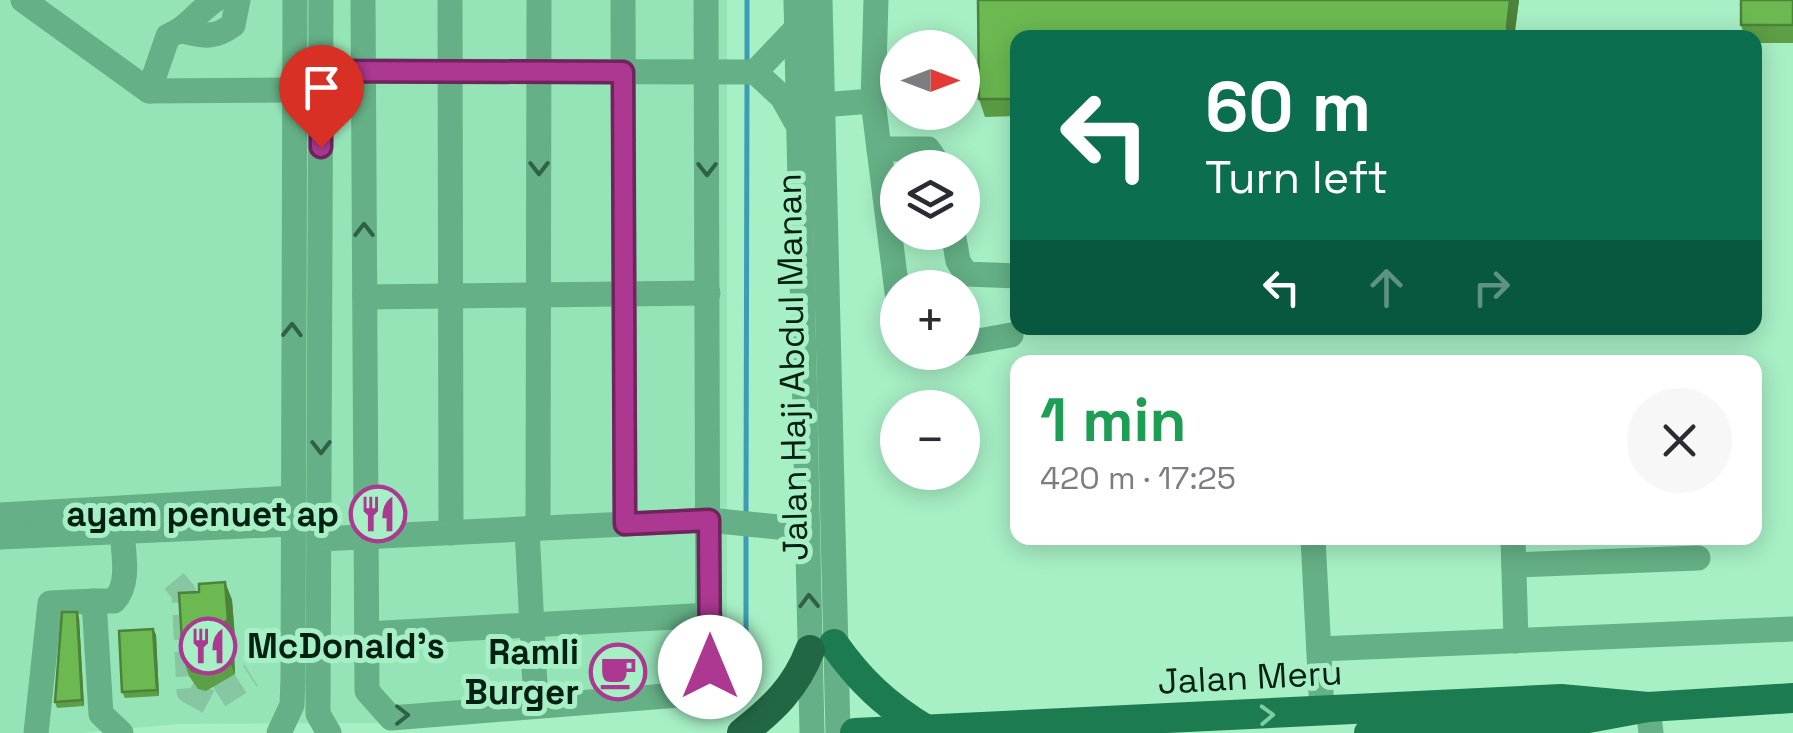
<!DOCTYPE html>
<meta charset="utf-8">
<style>
:root{--surface:#fff;--page:#f7f7f7;--text:#2b2b33;--muted:#7c7c81}
body{margin:0;font-family:"Space Grotesk",sans-serif;background:var(--page);color:var(--text);height:100vh;display:flex;flex-direction:column;font-size:38px;white-space:nowrap}
*{box-sizing:border-box;margin:0}
p{font-size:32px;color:var(--muted)}
.icon{flex:none;width:55px;height:55px;fill:none;stroke:currentColor;stroke-width:2;stroke-linecap:round;stroke-linejoin:round}
.map{position:relative;flex:1;overflow:hidden}
.sheet{position:absolute;left:1010px;top:355px;width:752px;height:190px;display:flex;flex-direction:column;background:var(--surface);border-radius:20px;box-shadow:0 5px 25px #0003}
.sheet>*{flex:none}
.hud{position:absolute;left:1010px;top:30px;width:752px;height:305px;border-radius:20px;box-shadow:0 5px 25px #0003;background:#0b6e4f;color:#fff;overflow:hidden}
.needle{width:65px;rotate:90deg}
.buttons{position:absolute;left:880px;top:30px;display:grid;gap:20px}
.buttons a{display:grid;place-items:center;width:100px;height:100px;border-radius:50%;background:var(--surface);box-shadow:0 5px 25px #0003;font-size:50px}
.pin{position:absolute;display:grid;place-items:center;width:85px;height:85px;color:#fff;margin:-102px -42px;border-radius:50% 50% 50% 0;rotate:-45deg;box-shadow:0 0 10px #0007}
.pin .icon{rotate:45deg}
.me{position:absolute;width:110px;margin:-55px;rotate:0deg;stroke-linejoin:round;filter:drop-shadow(0 0 8px #0008)}
.turn{display:flex;align-items:center;gap:35px;height:210px;padding:0 30px;font-size:45px}
.turn .icon{width:130px;height:130px;stroke-width:2.5}
.turn b{display:block;font-size:70px;line-height:85px}
.lanes{display:flex;align-items:center;height:95px;padding:0 30px;background:#0003;justify-content:center;gap:50px;direction:ltr}
.lanes .off{opacity:.35}
.round{display:grid;place-items:center;flex:none;width:105px;height:105px;border-radius:52px;background:var(--page)}
.summary{display:flex;align-items:center;justify-content:space-between;height:170px;padding:0 30px}
h1{font-size:60px;font-weight:700;line-height:75px;color:#1e9e55}
.map>svg:first-child{display:block}
</style>
<div class="map">
<svg width="1793" height="733" viewBox="0 0 1793 733">
<rect width="100%" height="100%" fill="#a7efc5"/>
<polygon fill="#95e4b7" points="0,0 727,0 727,673 696,705 373,723 177,724 81,733 0,733"/>
<g fill="none" stroke-linecap="round" stroke-linejoin="round">
<g stroke="#3c9cb5" stroke-width="5">
<polyline points="747,66 747,0"/>
<polyline points="746,516 747,82"/>
<polyline points="746,659 746,532"/>
</g>
<polyline stroke="#86c6a1" stroke-width="25" stroke-dasharray="25 12" stroke-linecap="butt" points="174,581 184,593 189,691 209,702 251,675"/>
<g stroke="#65b086" stroke-width="25">
<polyline points="23,0 149,91 294,90"/>
<polyline points="321,0 318,714 329,733"/>
<polyline points="363,0 367,691 391,718 691,694 708,673 706,0"/>
<polyline points="450,0 451,533"/>
<polyline points="623,0 625,524"/>
<polyline points="796,0 812,733"/>
<polyline points="820,0 838,733"/>
<path d="M 183,31 C 204,36 214,39 233,25 L 238,0"/>
<polyline points="321,71 755,72 782,97 796,122"/>
<polyline points="755,72 796,29"/>
<path d="M 149,91 L 168,36 C 187,29 197,12 215,0"/>
<polyline points="873,101 898,300"/>
<polyline points="821,105 873,101 876,0"/>
<polyline points="879,149 928,149 941,168"/>
<polyline points="953,232 958,261 966,274 1018,276"/>
<polyline points="365,297 708,293"/>
<polyline points="962,344 1011,335"/>
<polyline points="0,515 291,498"/>
<polyline points="538,528 539,0"/>
<polyline points="527,529 536,706"/>
<polyline points="0,537 291,524"/>
<polyline points="1313,538 1322,712"/>
<polyline points="1513,538 1516,641"/>
<polyline points="320,539 709,520 807,530"/>
<polyline points="1514,565 1698,558"/>
<path d="M 94,601 L 114,601 C 131,583 123,553 122,530"/>
<polyline points="367,634 710,615"/>
<polyline points="1319,649 1793,629"/>
<polyline points="1648,707 1651,733"/>
<polyline points="36,733 50,603 94,601 101,714 121,733"/>
<polyline points="279,733 292,705 293,679 295,0"/>
</g>
<g stroke="#1c7c50" stroke-width="30">
<path d="M 834,644 C 860,681 886,705 925,729"/>
<polyline points="855,733 1561,699 1648,707"/>
<polyline points="1369,733 1561,723 1648,707 1793,698"/>
</g>
<path stroke="#236644" stroke-width="30" d="M 742,733 C 773,709 796,687 810,650"/>
</g>
<g fill="#5d9f46">
<polygon points="978,0 1519,0 1514,38 1018,38 1018,116 985,117 979,99"/>
<polygon points="1793,0 1793,43 1755,43 1755,38 1745,38 1741,25"/>
<polygon points="225,582 232,600 235,638 229,642 234,653 235,674 206,691 198,689 189,676 183,658 199,592"/>
<polygon points="79,618 84,706 57,708 55,702"/>
<polygon points="153,629 156,635 159,696 125,698 122,692"/>
</g>
<g fill="#4c8239">
<polygon points="1510,0 1519,0 1514,38 1508,38 1507,27"/>
<polygon points="225,582 232,600 235,638 229,642 234,653 235,674 216,628"/>
<polygon points="77,612 79,618 84,706 82,700"/>
<polygon points="153,629 156,635 159,696 157,690"/>
</g>
<g fill="#6cb951" stroke="#4c8239" stroke-width="2.5">
<polygon points="978,0 1510,0 1507,27 1508,38 1018,38 1018,99 979,99"/>
<rect x="1741" y="0" width="52" height="25"/>
<polygon points="225,582 228,620 216,628 227,636 228,656 200,673 192,671 183,658 179,593 199,592 199,584"/>
<polygon points="62,612 77,612 82,700 55,702"/>
<polygon points="153,629 157,690 122,692 119,631"/>
</g>
<defs><path id="oneway-chevron" d="M-2-3.5L2.5 0L-2 3.5" fill="none" stroke-width="1.6" stroke-linecap="round" stroke-linejoin="round" transform="scale(2.5)"/></defs>
<g stroke="#2f6146">
<use href="#oneway-chevron" transform="translate(539 168) rotate(90)"/>
<use href="#oneway-chevron" transform="translate(707 169) rotate(90)"/>
<use href="#oneway-chevron" transform="translate(364 230) rotate(-90)"/>
<use href="#oneway-chevron" transform="translate(292 330) rotate(-89)"/>
<use href="#oneway-chevron" transform="translate(321 447) rotate(90)"/>
<use href="#oneway-chevron" transform="translate(809 601) rotate(-91)"/>
<use href="#oneway-chevron" transform="translate(402 715)"/>
</g>
<use stroke="#7dcca2" href="#oneway-chevron" transform="translate(1267 715) rotate(-2)"/>
<g fill="none" stroke-linecap="round" stroke-linejoin="round">
<g stroke="#70245e" stroke-width="25">
<polyline id="route" points="321,147 321,71 623,72 625,524 709,520 710,667"/>
</g>
<use href="#route" stroke="#ac3891" stroke-width="18"/>
</g>
<defs>
<g id="restaurant-ring" transform="scale(2.875)"><circle r="9.5" fill="#a7efc5" stroke="#ac3891" stroke-width="1.5"/><path d="M-5-6h1v4h1v-4h1v4h1v-4h1v5L-1.5 .5V6h-2V.5L-5-1ZM5-6V6H3V1.5H1.5Q1.5-4 5-6Z" fill="#ac3891"/></g>
<g id="cafe-ring" transform="scale(2.875)"><circle r="9.5" fill="#a7efc5" stroke="#ac3891" stroke-width="1.5"/><path d="M-5.5-4.5H6V0H3Q3 3.5 0 3.5H-2.5Q-5.5 3.5-5.5 0ZM3-3.2v2h1.7v-2ZM-6 4.5H4V6H-6Z" fill="#ac3891"/></g>
</defs>
<g fill-rule="evenodd">
<use href="#restaurant-ring" x="378" y="514"/>
<use href="#restaurant-ring" x="208" y="646"/>
<use href="#cafe-ring" x="618" y="672"/>
</g>
<g text-anchor="middle" dominant-baseline="central" stroke-width="10" stroke-linejoin="round" paint-order="stroke">
<g font-size="35" fill="#032112" stroke="#a7efc5">
<text transform="translate(792 367) rotate(-91)">Jalan Haji Abdul Manan</text>
<text transform="translate(1250 677) rotate(-3)">Jalan Meru</text>
</g>
<g font-size="35" font-weight="bold" fill="#032112" stroke="#a7efc5" text-anchor="end">
<text x="339" y="514">ayam penuet ap</text>
<text x="247" y="646" text-anchor="start">McDonald's</text>
<text x="579" y="652">Ramli<tspan x="579" dy="40">Burger</tspan></text>
</g>
</g>
</svg>
<div class="buttons">
<a><svg class="needle" viewBox="-14 -14 28 28"><path d="M0-13l5 13h-10z" fill="#e53935"/><path d="M0 13l5-13h-10z" fill="#7c7c81"/></svg></a>
<a><svg class="icon" aria-label="layers" viewBox="0 0 24 24"><path d="M12 4l9 5-9 5-9-5zM3 14l9 5 9-5"/></svg></a>
<a>+</a>
<a>−</a>
</div>
<div class="pin" style="left:321px;top:147px;background:#d93025"><svg class="icon" aria-label="arrive" viewBox="0 0 24 24"><path d="M6 21V4h12l-3 4 3 4H6"/></svg></div>
<svg class="me" style="left:710px;top:667px" viewBox="-20 -20 40 40"><circle r="19" fill="#fff"/><path d="M0-13L10 11 0 6-10 11z" fill="#ac3891"/></svg>
<div class="hud">
<div class="turn"><svg class="icon" aria-label="left" viewBox="0 0 24 24"><path d="M17 20v-9H6M10 6l-5 5 5 5"/></svg><div><b>60 m</b>Turn left</div></div>
<div class="lanes"><svg class="icon" aria-label="left" viewBox="0 0 24 24"><path d="M17 20v-9H6M10 6l-5 5 5 5"/></svg><svg class="icon off" aria-label="ahead" viewBox="0 0 24 24"><path d="M12 20V5M6 11l6-6 6 6"/></svg><svg class="icon off" aria-label="right" viewBox="0 0 24 24"><path d="M7 20v-9h11M14 6l5 5-5 5"/></svg></div>
</div>
<section class="sheet">
<div class="summary"><div><h1>1 min</h1><p>420 m · 17:25</p></div><a class="round"><svg class="icon" aria-label="close" viewBox="0 0 24 24"><path d="M6 6l12 12M18 6L6 18"/></svg></a></div>
</section>
</div>
